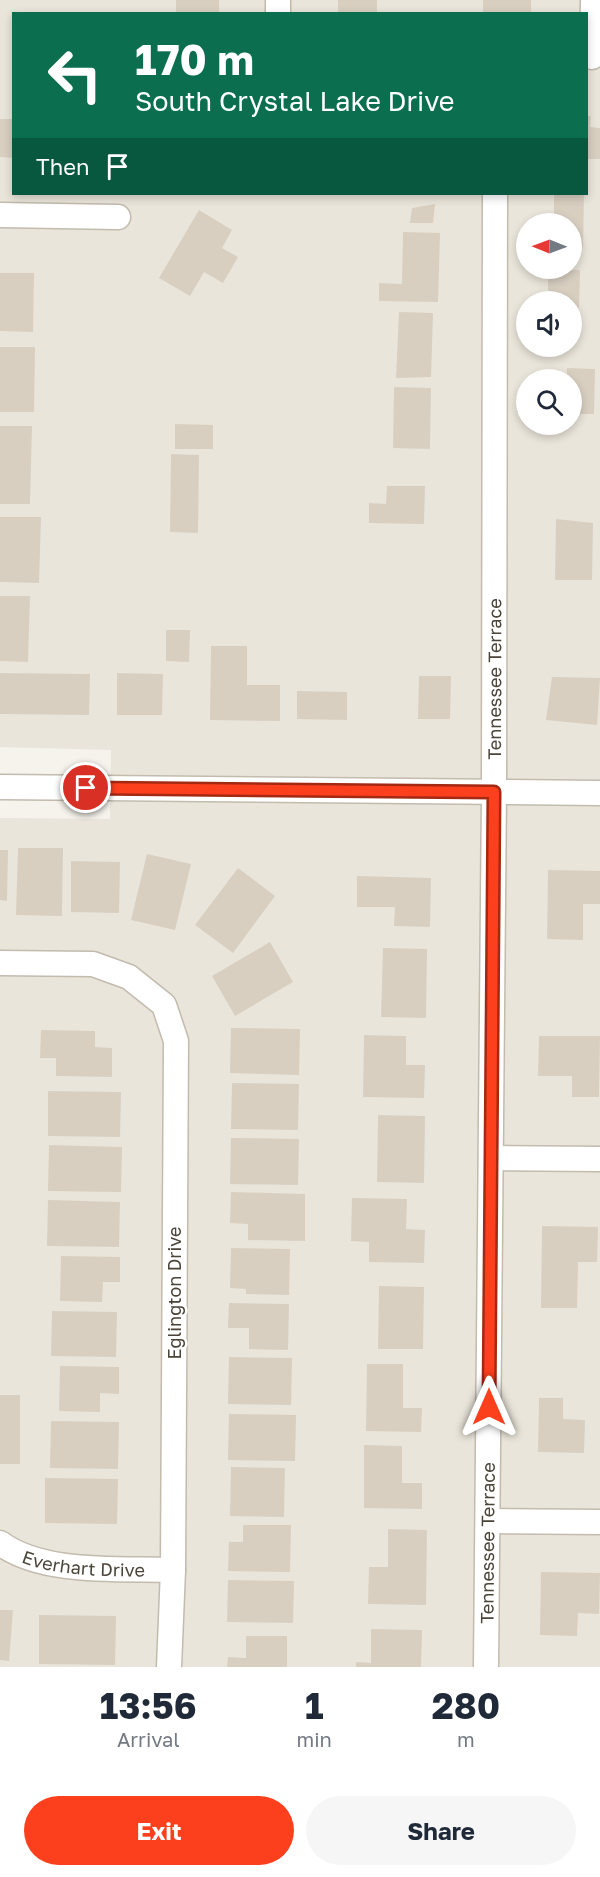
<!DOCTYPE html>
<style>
:root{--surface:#fff;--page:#f6f6f7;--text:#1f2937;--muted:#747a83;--accent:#fc3f1d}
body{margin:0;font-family:"Golos Text",sans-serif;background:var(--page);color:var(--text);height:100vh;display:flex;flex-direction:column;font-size:22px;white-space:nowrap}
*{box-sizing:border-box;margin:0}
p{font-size:20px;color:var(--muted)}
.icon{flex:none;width:33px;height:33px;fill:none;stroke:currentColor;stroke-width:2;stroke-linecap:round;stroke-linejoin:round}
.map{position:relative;height:1667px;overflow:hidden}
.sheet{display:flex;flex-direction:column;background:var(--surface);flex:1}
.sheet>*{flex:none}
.guide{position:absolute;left:12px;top:12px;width:576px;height:183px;border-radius:0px;box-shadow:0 3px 9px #0003;background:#0b6e4f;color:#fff;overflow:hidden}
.needle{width:39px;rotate:271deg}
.tools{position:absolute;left:516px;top:213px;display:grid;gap:12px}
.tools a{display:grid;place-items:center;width:66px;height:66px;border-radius:50%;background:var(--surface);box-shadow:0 3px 9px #0003;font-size:30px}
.pin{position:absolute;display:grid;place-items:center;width:51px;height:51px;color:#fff;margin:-26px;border:3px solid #fff;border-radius:50%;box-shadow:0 2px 6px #0007}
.me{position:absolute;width:66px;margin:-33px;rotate:0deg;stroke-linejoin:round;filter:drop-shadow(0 0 4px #0008)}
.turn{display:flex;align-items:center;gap:21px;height:126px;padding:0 24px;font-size:27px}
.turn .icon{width:78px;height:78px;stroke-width:2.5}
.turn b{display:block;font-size:42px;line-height:51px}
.then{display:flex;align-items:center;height:57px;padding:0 24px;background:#0003;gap:12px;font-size:22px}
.eta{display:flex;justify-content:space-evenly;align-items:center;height:102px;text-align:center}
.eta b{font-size:36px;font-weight:700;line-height:42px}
.action{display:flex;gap:12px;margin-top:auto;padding:12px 24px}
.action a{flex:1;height:69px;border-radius:36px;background:var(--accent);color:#fff;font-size:24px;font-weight:700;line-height:69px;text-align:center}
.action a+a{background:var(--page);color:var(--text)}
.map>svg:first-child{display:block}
</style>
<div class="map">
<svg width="600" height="1667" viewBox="0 0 600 1667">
<rect width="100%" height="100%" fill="#f6f3ec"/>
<path fill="#eae5da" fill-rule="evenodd" d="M 0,0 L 600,0 L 600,1667 L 0,1667 L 0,818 L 110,819 L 111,750 L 0,747 ZM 14,14 L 586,14 L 586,194 L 14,194 ZM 526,224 L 572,224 L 572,268 L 526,268 ZM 526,302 L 572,302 L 572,346 L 526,346 ZM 526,380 L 572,380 L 572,424 L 526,424 Z"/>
<g fill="#d8cfc1">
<rect x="176" y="0" width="43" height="14"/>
<polygon points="338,0 377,0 377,14 338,13"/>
<rect x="483" y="0" width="48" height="14"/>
<polygon points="586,116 591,116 590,127 600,128 600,159 586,159"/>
<polygon points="0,119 14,119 14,158 0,157"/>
<polygon points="554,194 584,194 583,248 572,248 572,224 554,224"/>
<polygon points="435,204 433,223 410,223 412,208"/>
<polygon points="199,210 232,230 222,248 238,257 223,283 204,272 190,296 159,278"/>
<polygon points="403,232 440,233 438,302 379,301 379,283 402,284"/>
<polygon points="548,269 580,270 579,308 572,308 572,302 548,302"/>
<polygon points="0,273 34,273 33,332 0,331"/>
<polygon points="399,312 433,313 431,377 396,378"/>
<polygon points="0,347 35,347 34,412 0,412"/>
<polygon points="567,368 595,369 594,414 572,414 572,380 567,380"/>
<polygon points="394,387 431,388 430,449 393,448"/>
<polygon points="175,424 213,425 213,449 175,449"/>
<polygon points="0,426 32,426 30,504 0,504"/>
<polygon points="171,454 199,455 198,533 170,532"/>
<polygon points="387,486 425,486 424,524 369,523 369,503 386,504"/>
<polygon points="0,517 41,517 39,583 0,582"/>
<polygon points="556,519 593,523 592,580 555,580"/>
<polygon points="0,596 30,596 28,662 0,661"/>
<polygon points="166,630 190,630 189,662 166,661"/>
<polygon points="211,646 247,646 247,685 280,685 280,721 210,720"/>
<polygon points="0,673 90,674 89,715 0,714"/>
<polygon points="117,673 163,674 162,715 117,715"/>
<polygon points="419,676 451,676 450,719 418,719"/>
<polygon points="552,677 600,678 597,725 546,720"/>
<polygon points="297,691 347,692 347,720 297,719"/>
<polygon points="18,848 63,848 62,916 16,915"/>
<polygon points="0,850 8,850 7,901 0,900"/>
<polygon points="147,854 191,864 175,930 131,920"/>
<polygon points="71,861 120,862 119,913 71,912"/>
<polygon points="238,868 275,896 233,953 195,925"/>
<polygon points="548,870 600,871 600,904 583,904 583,940 547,939"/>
<polygon points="357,876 431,878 430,927 394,926 395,907 357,907"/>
<polygon points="270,942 293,982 235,1016 212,976"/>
<polygon points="383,948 427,949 426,1018 381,1017"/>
<polygon points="231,1028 300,1029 299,1075 230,1073"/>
<polygon points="41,1030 95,1031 95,1047 112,1048 112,1077 56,1076 56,1058 40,1058"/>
<polygon points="364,1035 406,1036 406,1065 425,1065 424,1098 363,1097"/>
<polygon points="539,1036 600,1036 599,1097 572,1097 572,1076 538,1076"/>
<polygon points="232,1083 299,1084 298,1130 231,1129"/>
<polygon points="48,1091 121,1092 120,1137 48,1136"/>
<polygon points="378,1115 425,1116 424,1183 377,1182"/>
<polygon points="231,1138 299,1139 298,1185 230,1184"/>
<polygon points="49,1145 122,1147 121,1192 48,1191"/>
<polygon points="231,1192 305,1194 305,1241 248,1240 248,1224 230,1223"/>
<polygon points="352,1198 407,1199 406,1229 425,1230 424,1263 369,1262 369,1242 351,1241"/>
<polygon points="48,1200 120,1202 119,1247 47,1246"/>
<polygon points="542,1226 598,1227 597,1262 578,1262 577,1308 541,1308"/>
<polygon points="231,1248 290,1249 289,1295 246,1294 246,1289 230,1288"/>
<polygon points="61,1256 120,1257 120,1282 103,1282 102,1302 60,1301"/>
<polygon points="379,1286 424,1287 423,1349 378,1349"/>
<polygon points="229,1303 289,1304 288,1350 249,1349 249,1328 228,1328"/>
<polygon points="52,1311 117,1312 116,1357 51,1356"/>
<polygon points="229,1357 292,1358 291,1405 228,1404"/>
<polygon points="367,1364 403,1364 403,1408 422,1408 421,1432 366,1431"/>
<polygon points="60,1366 119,1367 119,1394 100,1393 100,1412 59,1411"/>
<rect x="0" y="1395" width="20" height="69"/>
<polygon points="539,1398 563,1398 563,1419 585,1420 584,1453 538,1452"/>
<polygon points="229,1414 296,1415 295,1461 228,1460"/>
<polygon points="51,1421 119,1422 118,1469 50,1468"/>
<polygon points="364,1445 402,1446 402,1483 422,1483 422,1509 364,1508"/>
<polygon points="231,1467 285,1468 284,1517 230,1516"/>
<polygon points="45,1478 118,1479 117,1524 45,1523"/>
<polygon points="243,1525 291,1525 290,1572 228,1571 229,1542 243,1542"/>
<polygon points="388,1529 427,1530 426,1605 368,1604 369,1567 388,1567"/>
<polygon points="541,1572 600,1573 599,1614 578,1613 577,1636 540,1635"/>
<polygon points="228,1580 294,1581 293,1623 227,1622"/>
<polygon points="0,1610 13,1610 9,1661 0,1660"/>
<polygon points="39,1615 116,1616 115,1665 39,1664"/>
<polygon points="371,1629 422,1630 421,1667 356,1667 356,1662 371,1663"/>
<polygon points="246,1636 287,1636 287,1667 227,1667 228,1657 246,1658"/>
</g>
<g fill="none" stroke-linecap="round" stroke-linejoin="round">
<g stroke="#c2bbae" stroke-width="27">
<g id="minor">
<polyline points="278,14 278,0"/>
<polyline points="592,57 593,0"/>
<polyline points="0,215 118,217"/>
<polyline points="0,787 600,793"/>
<polyline points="0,963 93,964 129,977 164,1005 176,1041 173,1570 169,1667"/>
<polyline points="491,1158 600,1159"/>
<polyline points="488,1521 600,1522"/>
<path id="s1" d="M 0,1543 C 43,1575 120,1568 173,1570"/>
<path id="s2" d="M 486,1667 L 494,792 L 495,194"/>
</g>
</g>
<use href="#minor" stroke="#fff" stroke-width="24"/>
</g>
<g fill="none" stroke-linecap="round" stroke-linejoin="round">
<g stroke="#a42913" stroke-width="15">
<polyline id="route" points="86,788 494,792 489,1407"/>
</g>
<use href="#route" stroke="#fc3f1d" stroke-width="10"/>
</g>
<g text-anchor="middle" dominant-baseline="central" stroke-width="5" stroke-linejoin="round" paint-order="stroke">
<g font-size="18" fill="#4b4439" stroke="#fff">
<text stroke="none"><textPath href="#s2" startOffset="988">Tennessee Terrace</textPath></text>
<text transform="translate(174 1293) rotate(-90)">Eglington Drive</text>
<text stroke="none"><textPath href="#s2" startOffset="124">Tennessee Terrace</textPath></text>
<text stroke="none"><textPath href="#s1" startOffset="88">Everhart Drive</textPath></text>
</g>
</g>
</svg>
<div class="tools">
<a><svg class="needle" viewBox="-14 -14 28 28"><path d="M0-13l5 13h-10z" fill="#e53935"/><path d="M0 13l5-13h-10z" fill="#747a83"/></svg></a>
<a><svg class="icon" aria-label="sound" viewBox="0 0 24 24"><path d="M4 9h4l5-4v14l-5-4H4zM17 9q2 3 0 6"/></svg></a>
<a><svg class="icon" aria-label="search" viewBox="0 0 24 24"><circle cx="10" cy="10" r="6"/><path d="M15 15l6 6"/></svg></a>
</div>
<div class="pin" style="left:86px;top:788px;background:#d93025"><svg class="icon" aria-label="arrive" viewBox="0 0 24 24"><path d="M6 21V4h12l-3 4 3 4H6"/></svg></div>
<svg class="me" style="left:489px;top:1407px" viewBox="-20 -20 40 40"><path d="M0-17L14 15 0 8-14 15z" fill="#fc3f1d" stroke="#fff" stroke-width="4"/></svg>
<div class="guide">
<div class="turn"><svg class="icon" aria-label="left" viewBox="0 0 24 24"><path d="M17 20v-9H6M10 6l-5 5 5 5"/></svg><div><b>170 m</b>South Crystal Lake Drive</div></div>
<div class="then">Then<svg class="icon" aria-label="arrive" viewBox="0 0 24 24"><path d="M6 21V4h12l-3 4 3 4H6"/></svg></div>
</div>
</div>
<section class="sheet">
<div class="eta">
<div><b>13:56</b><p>Arrival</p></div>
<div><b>1</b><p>min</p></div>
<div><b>280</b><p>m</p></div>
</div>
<div class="action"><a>Exit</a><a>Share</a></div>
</section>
